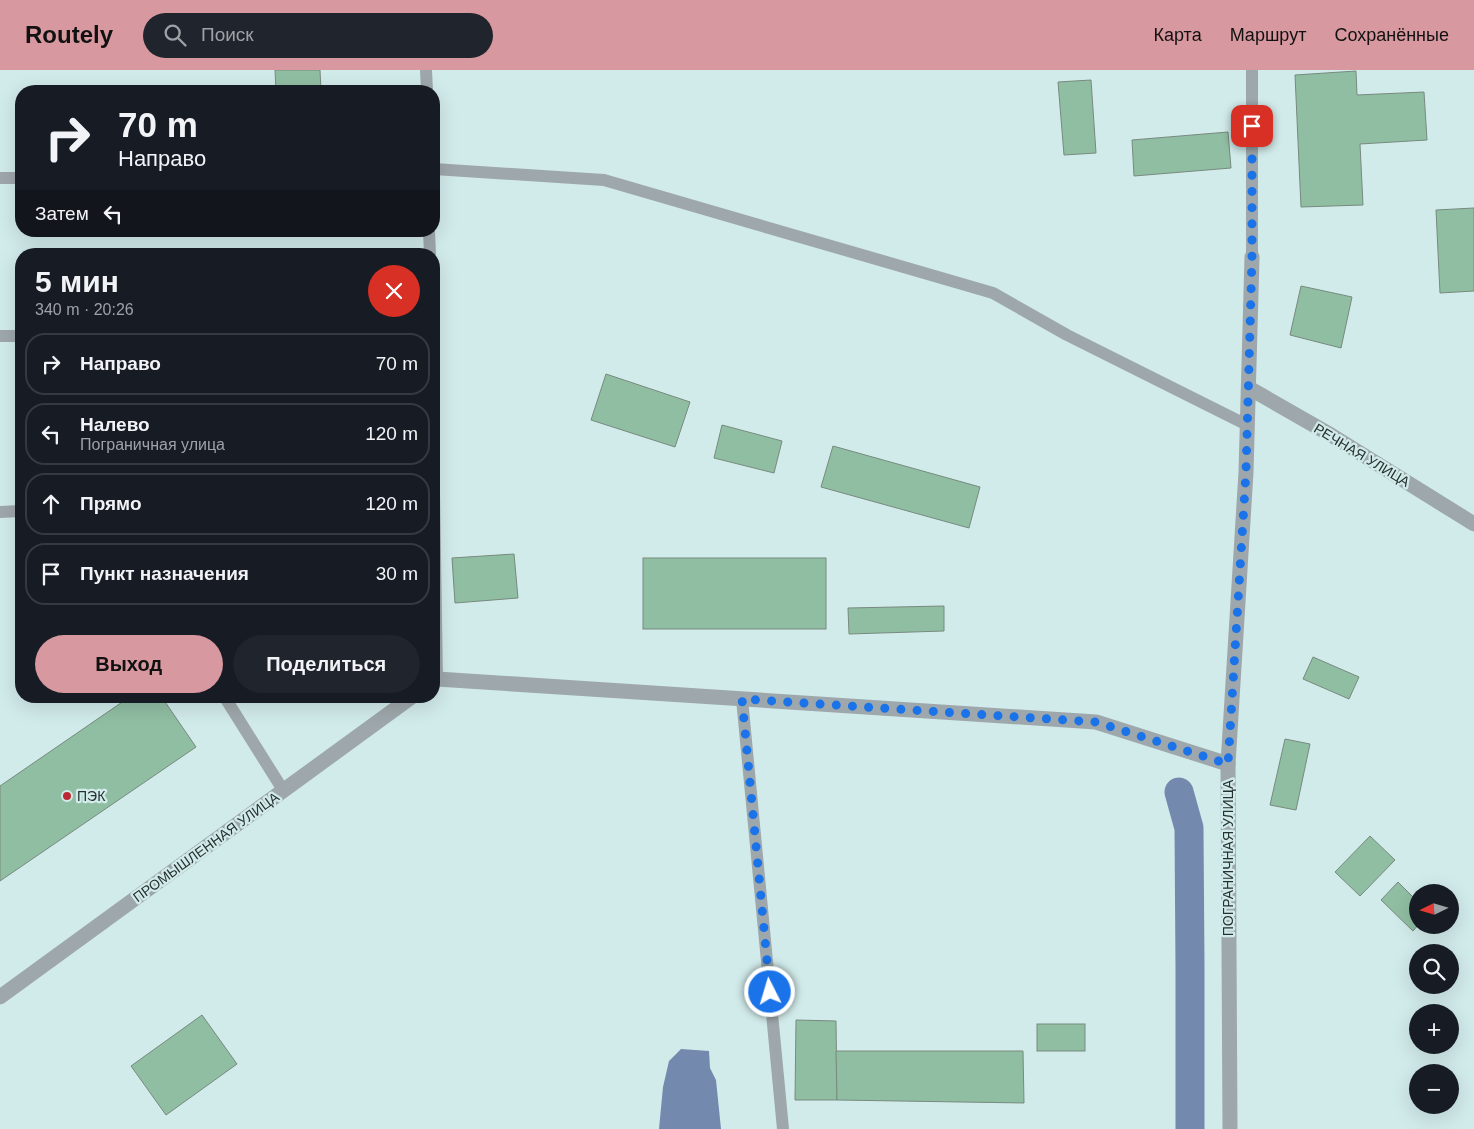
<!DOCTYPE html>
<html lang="ru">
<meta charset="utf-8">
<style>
:root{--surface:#171b24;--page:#20242c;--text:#f1f3f6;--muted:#9ea1a6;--line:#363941;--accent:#d8989f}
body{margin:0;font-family:Arial,sans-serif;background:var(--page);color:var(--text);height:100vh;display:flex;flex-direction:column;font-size:19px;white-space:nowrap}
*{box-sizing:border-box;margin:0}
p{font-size:16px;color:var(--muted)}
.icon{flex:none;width:28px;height:28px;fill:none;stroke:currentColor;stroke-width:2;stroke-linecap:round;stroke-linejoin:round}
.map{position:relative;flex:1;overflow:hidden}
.sheet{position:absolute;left:15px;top:178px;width:425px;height:455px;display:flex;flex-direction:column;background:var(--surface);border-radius:20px;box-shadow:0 5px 20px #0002}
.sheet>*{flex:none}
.guide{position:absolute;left:15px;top:15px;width:425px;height:152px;border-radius:20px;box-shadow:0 5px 20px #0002;background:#171b24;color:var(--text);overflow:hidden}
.needle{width:32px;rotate:265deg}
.controls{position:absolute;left:1409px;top:814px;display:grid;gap:10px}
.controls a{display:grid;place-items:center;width:50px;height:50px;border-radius:50%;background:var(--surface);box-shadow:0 5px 20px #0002;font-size:25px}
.pin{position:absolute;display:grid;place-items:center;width:42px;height:42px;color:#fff;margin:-21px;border-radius:10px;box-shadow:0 2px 8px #0006}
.me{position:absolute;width:55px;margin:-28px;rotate:355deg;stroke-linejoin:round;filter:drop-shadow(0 0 4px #0008)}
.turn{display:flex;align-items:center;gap:18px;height:105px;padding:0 20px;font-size:22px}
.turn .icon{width:65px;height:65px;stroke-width:2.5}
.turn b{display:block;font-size:35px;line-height:42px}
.then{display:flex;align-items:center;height:48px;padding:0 20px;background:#0003;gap:10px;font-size:19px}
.round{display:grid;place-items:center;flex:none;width:52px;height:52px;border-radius:26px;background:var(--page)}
.head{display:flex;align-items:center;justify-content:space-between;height:85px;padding:0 20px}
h1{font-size:30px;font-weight:600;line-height:38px}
.button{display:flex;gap:10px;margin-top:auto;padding:10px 20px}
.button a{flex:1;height:58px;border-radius:30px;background:var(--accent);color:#111;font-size:20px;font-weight:600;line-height:58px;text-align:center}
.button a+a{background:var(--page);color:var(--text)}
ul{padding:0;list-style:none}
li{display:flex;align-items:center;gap:15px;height:62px;margin:0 10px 8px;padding:0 10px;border:2px solid var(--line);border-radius:20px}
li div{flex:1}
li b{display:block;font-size:19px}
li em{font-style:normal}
header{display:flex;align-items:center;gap:30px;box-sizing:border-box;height:70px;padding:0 25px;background:var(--accent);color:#111}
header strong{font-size:24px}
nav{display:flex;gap:28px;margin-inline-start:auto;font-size:18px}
.search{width:350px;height:45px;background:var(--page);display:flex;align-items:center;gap:12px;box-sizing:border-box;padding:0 18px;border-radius:28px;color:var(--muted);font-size:19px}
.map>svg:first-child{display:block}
</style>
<header>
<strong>Routely</strong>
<div class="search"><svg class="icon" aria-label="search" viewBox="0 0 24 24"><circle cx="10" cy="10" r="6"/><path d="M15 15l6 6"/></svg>Поиск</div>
<nav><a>Карта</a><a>Маршрут</a><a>Сохранённые</a></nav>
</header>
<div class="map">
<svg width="1474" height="1059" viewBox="0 0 1474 1059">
<rect width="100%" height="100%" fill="#d1ebea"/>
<polygon fill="#7389ae" points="681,979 709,981 710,998 716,1010 721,1059 659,1059 663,1017 669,991"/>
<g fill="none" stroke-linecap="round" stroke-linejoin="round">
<polyline stroke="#7389ae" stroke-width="29" points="1179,722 1189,758 1190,897 1190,1059"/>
</g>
<g fill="#90bea3" stroke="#788a7f">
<polygon points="275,0 320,0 321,21 276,21"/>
<polygon points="1356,1 1357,25 1424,22 1427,70 1360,74 1363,135 1301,137 1295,5"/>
<polygon points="1091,10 1096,83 1064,85 1058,12"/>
<polygon points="1228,62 1231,98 1134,106 1132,70"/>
<polygon points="1474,138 1474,221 1440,223 1436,140"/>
<polygon points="1301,216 1352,227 1341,278 1290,265"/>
<polygon points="606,304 690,332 675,377 591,350"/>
<polygon points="722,355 782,371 774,403 714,388"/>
<polygon points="833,376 980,417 969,458 821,417"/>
<polygon points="514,484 518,528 455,533 452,488"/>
<rect x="643" y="488" width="183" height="71"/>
<polygon points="944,536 944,561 849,564 848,538"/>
<polygon points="1313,587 1359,607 1349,629 1303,609"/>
<polygon points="131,626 161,626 196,677 0,811 0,716"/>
<polygon points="1285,669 1310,674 1296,740 1270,735"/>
<polygon points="1370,766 1395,790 1360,826 1335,802"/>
<polygon points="1398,812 1418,832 1418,855 1413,861 1381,830"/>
<polygon points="202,945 237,994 166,1045 131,996"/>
<polygon points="796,950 836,951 837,1030 795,1030"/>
<rect x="1037" y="954" width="48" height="27"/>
<polygon points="836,981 1023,981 1024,1033 837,1030"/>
</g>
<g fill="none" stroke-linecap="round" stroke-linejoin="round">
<g stroke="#9ea7ab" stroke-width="12">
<polyline points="426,0 427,21"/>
<polyline points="434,99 604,110 993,223 1067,265 1247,355"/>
<polyline points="0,108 21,108"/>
<polyline points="429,161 430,184"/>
<polyline points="1252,187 1252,0"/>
<polyline points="0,266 21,266"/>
<polyline points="434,424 437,609"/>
<polyline points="0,442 21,441"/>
<polyline points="224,626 283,720"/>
<polyline points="742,629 783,1059"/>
</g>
<g stroke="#9ea7ab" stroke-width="15">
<polyline points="1249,318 1331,365 1474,454"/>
<polyline points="434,611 437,609 1096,652 1228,694"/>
<polyline points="0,927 413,626"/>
<polyline points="1230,1059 1228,694 1246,402 1252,187"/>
</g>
</g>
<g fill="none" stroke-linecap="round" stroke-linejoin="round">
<polyline stroke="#1a73e8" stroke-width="9" stroke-dasharray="0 16.2" points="770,922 742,629 1096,652 1228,694 1246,402 1252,187 1252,56"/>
</g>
<circle fill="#ba2934" stroke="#d1ebea" stroke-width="2" cx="67" cy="726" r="5"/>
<g text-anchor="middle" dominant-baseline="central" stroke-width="4.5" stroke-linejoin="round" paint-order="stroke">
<g font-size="14" fill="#26302f" stroke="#d1ebea">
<text transform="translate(1362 385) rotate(31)">РЕЧНАЯ УЛИЦА</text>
<text transform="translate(206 777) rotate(-36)">ПРОМЫШЛЕННАЯ УЛИЦА</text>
<text transform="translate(1228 788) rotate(-90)">ПОГРАНИЧНАЯ УЛИЦА</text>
</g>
<g font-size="14" fill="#26302f" stroke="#d1ebea" text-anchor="start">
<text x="77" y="726">ПЭК</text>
</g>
</g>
</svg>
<div class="controls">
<a><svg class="needle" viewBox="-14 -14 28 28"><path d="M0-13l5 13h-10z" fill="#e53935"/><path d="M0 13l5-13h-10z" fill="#9ea1a6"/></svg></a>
<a><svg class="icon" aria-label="search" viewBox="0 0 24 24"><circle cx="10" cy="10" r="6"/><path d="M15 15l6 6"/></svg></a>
<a>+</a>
<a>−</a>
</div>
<div class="pin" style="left:1252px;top:56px;background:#d93025"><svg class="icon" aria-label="arrive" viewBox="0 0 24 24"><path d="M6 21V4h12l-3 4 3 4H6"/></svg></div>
<svg class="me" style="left:770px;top:922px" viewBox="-20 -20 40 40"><circle r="17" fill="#1a73e8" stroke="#fff" stroke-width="3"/><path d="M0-11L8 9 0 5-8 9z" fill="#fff"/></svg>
<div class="guide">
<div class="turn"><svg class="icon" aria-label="right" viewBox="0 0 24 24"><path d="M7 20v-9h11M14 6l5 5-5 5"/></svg><div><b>70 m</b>Направо</div></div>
<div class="then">Затем<svg class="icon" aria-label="left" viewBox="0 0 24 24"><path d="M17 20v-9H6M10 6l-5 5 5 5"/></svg></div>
</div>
<section class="sheet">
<div class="head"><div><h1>5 мин</h1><p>340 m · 20:26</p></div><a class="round" style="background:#d93025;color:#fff"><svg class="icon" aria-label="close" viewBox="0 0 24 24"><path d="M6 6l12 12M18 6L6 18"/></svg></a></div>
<ul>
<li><svg class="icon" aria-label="right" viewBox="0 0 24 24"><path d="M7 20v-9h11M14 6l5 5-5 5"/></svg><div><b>Направо</b></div><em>70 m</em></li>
<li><svg class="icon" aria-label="left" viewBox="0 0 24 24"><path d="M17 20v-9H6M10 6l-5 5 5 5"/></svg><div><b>Налево</b><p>Пограничная улица</p></div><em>120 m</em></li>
<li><svg class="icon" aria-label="ahead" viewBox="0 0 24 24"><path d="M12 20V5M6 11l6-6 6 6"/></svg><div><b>Прямо</b></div><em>120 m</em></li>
<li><svg class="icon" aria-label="arrive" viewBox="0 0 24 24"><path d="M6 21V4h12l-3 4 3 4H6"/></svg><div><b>Пункт назначения</b></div><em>30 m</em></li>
</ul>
<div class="button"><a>Выход</a><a>Поделиться</a></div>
</section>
</div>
